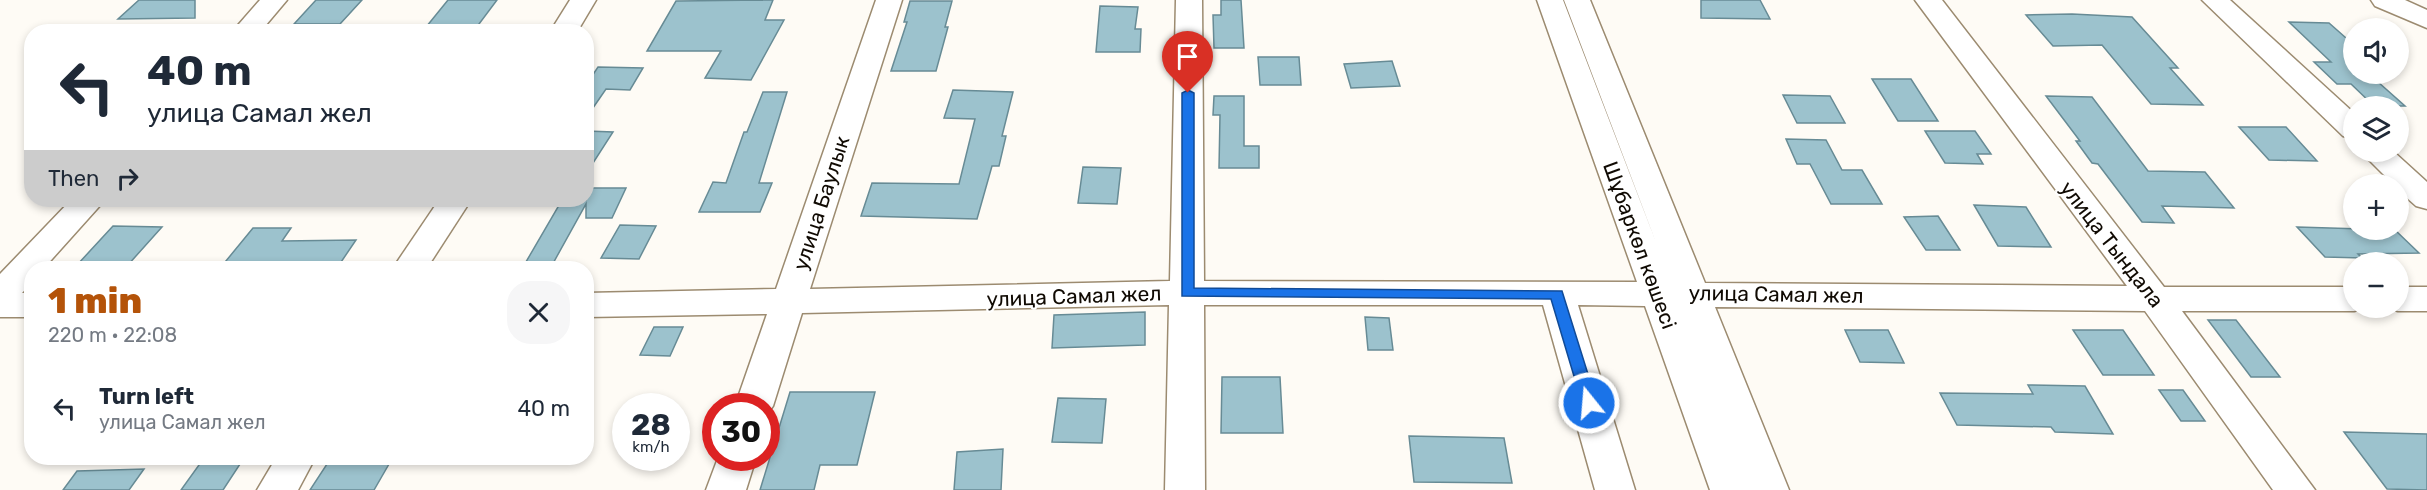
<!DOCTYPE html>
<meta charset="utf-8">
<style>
:root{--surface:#fff;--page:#f6f6f7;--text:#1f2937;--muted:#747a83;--accent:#b45309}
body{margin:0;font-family:Rubik,sans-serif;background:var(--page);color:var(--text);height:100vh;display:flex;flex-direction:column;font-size:22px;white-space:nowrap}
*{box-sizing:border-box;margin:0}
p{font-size:20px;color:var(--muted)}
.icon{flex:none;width:33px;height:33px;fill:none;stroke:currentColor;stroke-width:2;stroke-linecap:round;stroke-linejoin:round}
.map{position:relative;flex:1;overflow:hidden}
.sheet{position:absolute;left:24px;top:261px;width:570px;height:204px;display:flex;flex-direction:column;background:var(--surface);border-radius:24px;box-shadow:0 3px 9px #0003}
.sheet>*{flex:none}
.guide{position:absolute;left:24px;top:24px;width:570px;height:183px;border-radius:24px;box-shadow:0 3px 9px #0003;background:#fff;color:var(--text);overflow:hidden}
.tools{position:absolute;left:2343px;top:18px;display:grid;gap:12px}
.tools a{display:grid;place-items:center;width:66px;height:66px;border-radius:50%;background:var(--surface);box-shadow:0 3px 9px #0003;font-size:30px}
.speed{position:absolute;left:612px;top:393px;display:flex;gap:12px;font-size:30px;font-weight:700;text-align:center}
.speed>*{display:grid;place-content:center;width:78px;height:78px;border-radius:50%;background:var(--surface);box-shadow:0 3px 9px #0003;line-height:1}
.speed small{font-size:15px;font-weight:400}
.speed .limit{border:9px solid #d22;background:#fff;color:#111}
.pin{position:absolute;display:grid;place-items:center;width:51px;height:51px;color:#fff;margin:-62px -26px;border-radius:50% 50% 50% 0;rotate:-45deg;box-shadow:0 0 6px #0007}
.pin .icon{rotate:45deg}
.me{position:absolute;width:66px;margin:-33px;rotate:343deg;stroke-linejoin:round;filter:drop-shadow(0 0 4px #0008)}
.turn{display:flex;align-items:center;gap:21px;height:126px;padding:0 24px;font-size:27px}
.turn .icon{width:78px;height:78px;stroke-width:2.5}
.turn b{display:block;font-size:42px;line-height:51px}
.then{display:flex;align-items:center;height:57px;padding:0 24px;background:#0003;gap:12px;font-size:22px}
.round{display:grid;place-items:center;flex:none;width:63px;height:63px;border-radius:24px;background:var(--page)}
.headline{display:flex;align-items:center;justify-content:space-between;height:102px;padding:0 24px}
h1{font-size:36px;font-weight:800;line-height:45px;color:var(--accent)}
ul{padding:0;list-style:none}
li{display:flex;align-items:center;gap:18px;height:90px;padding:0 24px}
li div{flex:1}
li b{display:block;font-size:22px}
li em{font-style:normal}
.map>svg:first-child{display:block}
</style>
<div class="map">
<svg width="2427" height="490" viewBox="0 0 2427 490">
<rect width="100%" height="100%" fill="#fefbf5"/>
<g fill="#9cc2cd" stroke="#678b95" stroke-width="1.5">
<polygon points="139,0 195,0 195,18 118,19"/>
<polygon points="316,0 362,0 340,24 294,24"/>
<polygon points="448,0 497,0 473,32 422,32"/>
<polygon points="773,0 765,20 784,20 751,80 705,78 721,51 647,51 676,1"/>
<polygon points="1221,0 1241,0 1244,48 1214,48 1213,15 1221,15"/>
<polygon points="1701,0 1760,0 1770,19 1701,18"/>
<polygon points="910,1 952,1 945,27 948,27 936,71 891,71 907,22 904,22"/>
<polygon points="1100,6 1138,7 1135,29 1141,29 1140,52 1096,52"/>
<polygon points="2072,14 2132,17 2178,68 2170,68 2203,105 2151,104 2102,45 2053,46 2026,15"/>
<polygon points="2289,22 2329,23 2354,45 2354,74 2369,74 2405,106 2374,106 2351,84 2337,84 2314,62 2331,62"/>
<polygon points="1258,57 1299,57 1301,85 1260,85"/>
<polygon points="1392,61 1400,86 1351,88 1344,64"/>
<polygon points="598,67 643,68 630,90 606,89 586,118 586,85"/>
<polygon points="1872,79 1911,79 1938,121 1898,121"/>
<polygon points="953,90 1013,92 1002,136 1006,136 999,166 992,166 977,219 861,216 872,183 959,184 975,119 944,118"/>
<polygon points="763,92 787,92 759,183 772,183 760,212 699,212 713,182 726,183 744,132 747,132"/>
<polygon points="1783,95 1830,96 1845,123 1797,123"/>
<polygon points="1214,96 1244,96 1244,146 1259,146 1259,168 1219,168 1220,115 1213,115"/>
<polygon points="2046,96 2092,97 2148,171 2205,172 2234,208 2162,206 2174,223 2142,222 2098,164 2092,163 2076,141 2080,141"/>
<polygon points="2239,127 2286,127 2317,161 2269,160"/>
<polygon points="586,131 613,132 586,174"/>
<polygon points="1925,131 1975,131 1991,154 1977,154 1983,164 1945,163"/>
<polygon points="1786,139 1826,140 1842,170 1862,170 1882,204 1831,204 1810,164 1797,164"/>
<polygon points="1083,167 1121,168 1117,204 1078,203"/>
<polygon points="586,188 626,188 612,218 586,218 586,204 551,267 523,267 562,200 586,200"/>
<polygon points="1974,205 2026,207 2051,247 1998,246"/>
<polygon points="1938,216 1960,250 1926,250 1904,217"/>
<polygon points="620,225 656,226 639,259 601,258"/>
<polygon points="113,226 162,227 127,266 77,265"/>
<polygon points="2297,227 2395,230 2419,253 2358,254 2362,258 2325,257"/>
<polygon points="253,228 291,228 282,241 356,240 337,268 221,267"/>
<polygon points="1145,312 1145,345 1052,348 1054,315"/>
<polygon points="1365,317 1389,318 1393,350 1368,350"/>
<polygon points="2208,320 2236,320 2280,377 2251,377"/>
<polygon points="654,327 683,327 670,356 640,355"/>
<polygon points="1845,330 1888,330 1904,363 1860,362"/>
<polygon points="2073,330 2123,330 2154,375 2103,375"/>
<polygon points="1222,377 1280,377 1283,433 1221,433"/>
<polygon points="2028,385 2085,386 2113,434 2055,432 2051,427 1957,425 1940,393 2033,394"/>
<polygon points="2159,390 2183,390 2205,421 2181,421"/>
<polygon points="790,392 875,392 857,465 820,465 814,490 760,490"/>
<polygon points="1058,398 1106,399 1102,443 1052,442"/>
<polygon points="2344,432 2427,434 2427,490 2387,489"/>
<polygon points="1409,436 1504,438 1512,483 1414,482"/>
<polygon points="1003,449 1001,490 954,490 957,452"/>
<polygon points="204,458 244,458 223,490 181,490"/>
<polygon points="327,464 389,464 374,490 310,490"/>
<polygon points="144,469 129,490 63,490 77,471"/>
</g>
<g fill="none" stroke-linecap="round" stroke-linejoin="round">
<g stroke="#9c8b70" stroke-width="3">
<g id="minor">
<polygon points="260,0 287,0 260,32 232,32"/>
<polygon points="570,0 596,0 577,32 550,32"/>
<polygon points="876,0 902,0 810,289 1170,281 1176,0 1202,0 1204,281 1637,282 1537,0 1563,0 1657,245 1564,0 1590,0 1705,283 2127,286 1915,0 1942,0 2164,287 2354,287 2354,308 2366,308 2354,311 2182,311 2315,490 2273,490 2145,311 1715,307 1789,490 1710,490 1645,306 1578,305 1635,490 1595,490 1543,305 1204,305 1205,490 1165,490 1169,305 802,313 773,406 766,416 766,406 735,406 767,314 586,317 586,293 776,289"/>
<polygon points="2202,0 2230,0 2354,113 2354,139 2343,136"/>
<polygon points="2371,0 2405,0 2427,10 2427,28 2375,6"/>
<polygon points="2361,152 2394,152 2427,182 2427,209 2416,206 2398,190 2398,184 2393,184"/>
<polygon points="71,200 105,200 44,268 32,268 32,282 22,293 32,293 32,317 0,317 0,274"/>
<polygon points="439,200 471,200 427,268 393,268"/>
<polygon points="2398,287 2427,287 2427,311 2398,311 2386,308 2398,308"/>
<polygon points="276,458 315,458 298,490 257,490"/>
<polygon points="718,458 756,458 746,490 706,490"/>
</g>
</g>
<use href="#minor" fill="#fff" fill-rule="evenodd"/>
</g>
<polygon fill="#1a73e8" stroke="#114b97" stroke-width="1.5" points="1188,90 1194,93 1194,288 1562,291 1597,403 1595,407 1589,409 1582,403 1551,299 1182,296 1182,93"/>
<g text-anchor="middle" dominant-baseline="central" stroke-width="4.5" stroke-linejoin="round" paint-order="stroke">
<g font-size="21" fill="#100a03" stroke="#fff">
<text transform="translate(821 203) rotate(-72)">улица Баулык</text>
<text transform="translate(2112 244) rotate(52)">улица Тындала</text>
<text transform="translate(1640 245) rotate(70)">Шұбаркөл көшесі</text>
<text transform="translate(1776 294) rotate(1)">улица Самал жел</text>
<text transform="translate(1074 296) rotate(-2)">улица Самал жел</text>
</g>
</g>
</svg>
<div class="tools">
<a><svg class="icon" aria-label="sound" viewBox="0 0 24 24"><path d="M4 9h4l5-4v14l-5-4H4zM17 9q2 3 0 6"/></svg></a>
<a><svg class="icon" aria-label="layers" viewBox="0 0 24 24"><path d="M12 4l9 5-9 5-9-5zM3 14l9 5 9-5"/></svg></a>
<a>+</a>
<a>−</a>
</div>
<div class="speed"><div>28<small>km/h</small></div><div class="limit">30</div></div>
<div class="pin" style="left:1188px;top:93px;background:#d93025"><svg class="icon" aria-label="arrive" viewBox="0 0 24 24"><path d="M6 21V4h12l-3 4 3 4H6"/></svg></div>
<svg class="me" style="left:1589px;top:403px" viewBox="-20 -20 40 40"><circle r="17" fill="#1a73e8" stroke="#fff" stroke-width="3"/><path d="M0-11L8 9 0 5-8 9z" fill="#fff"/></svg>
<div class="guide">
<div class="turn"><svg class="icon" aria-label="left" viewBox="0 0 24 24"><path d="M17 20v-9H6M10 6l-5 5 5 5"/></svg><div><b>40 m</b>улица Самал жел</div></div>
<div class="then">Then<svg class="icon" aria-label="right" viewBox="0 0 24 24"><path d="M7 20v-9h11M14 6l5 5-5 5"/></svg></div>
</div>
<section class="sheet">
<div class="headline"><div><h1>1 min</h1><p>220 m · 22:08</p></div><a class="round"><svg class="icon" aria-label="close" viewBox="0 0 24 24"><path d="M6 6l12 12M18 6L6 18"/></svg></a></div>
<ul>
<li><svg class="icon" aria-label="left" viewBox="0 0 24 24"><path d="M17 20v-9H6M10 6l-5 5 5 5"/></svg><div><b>Turn left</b><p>улица Самал жел</p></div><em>40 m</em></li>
</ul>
</section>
</div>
